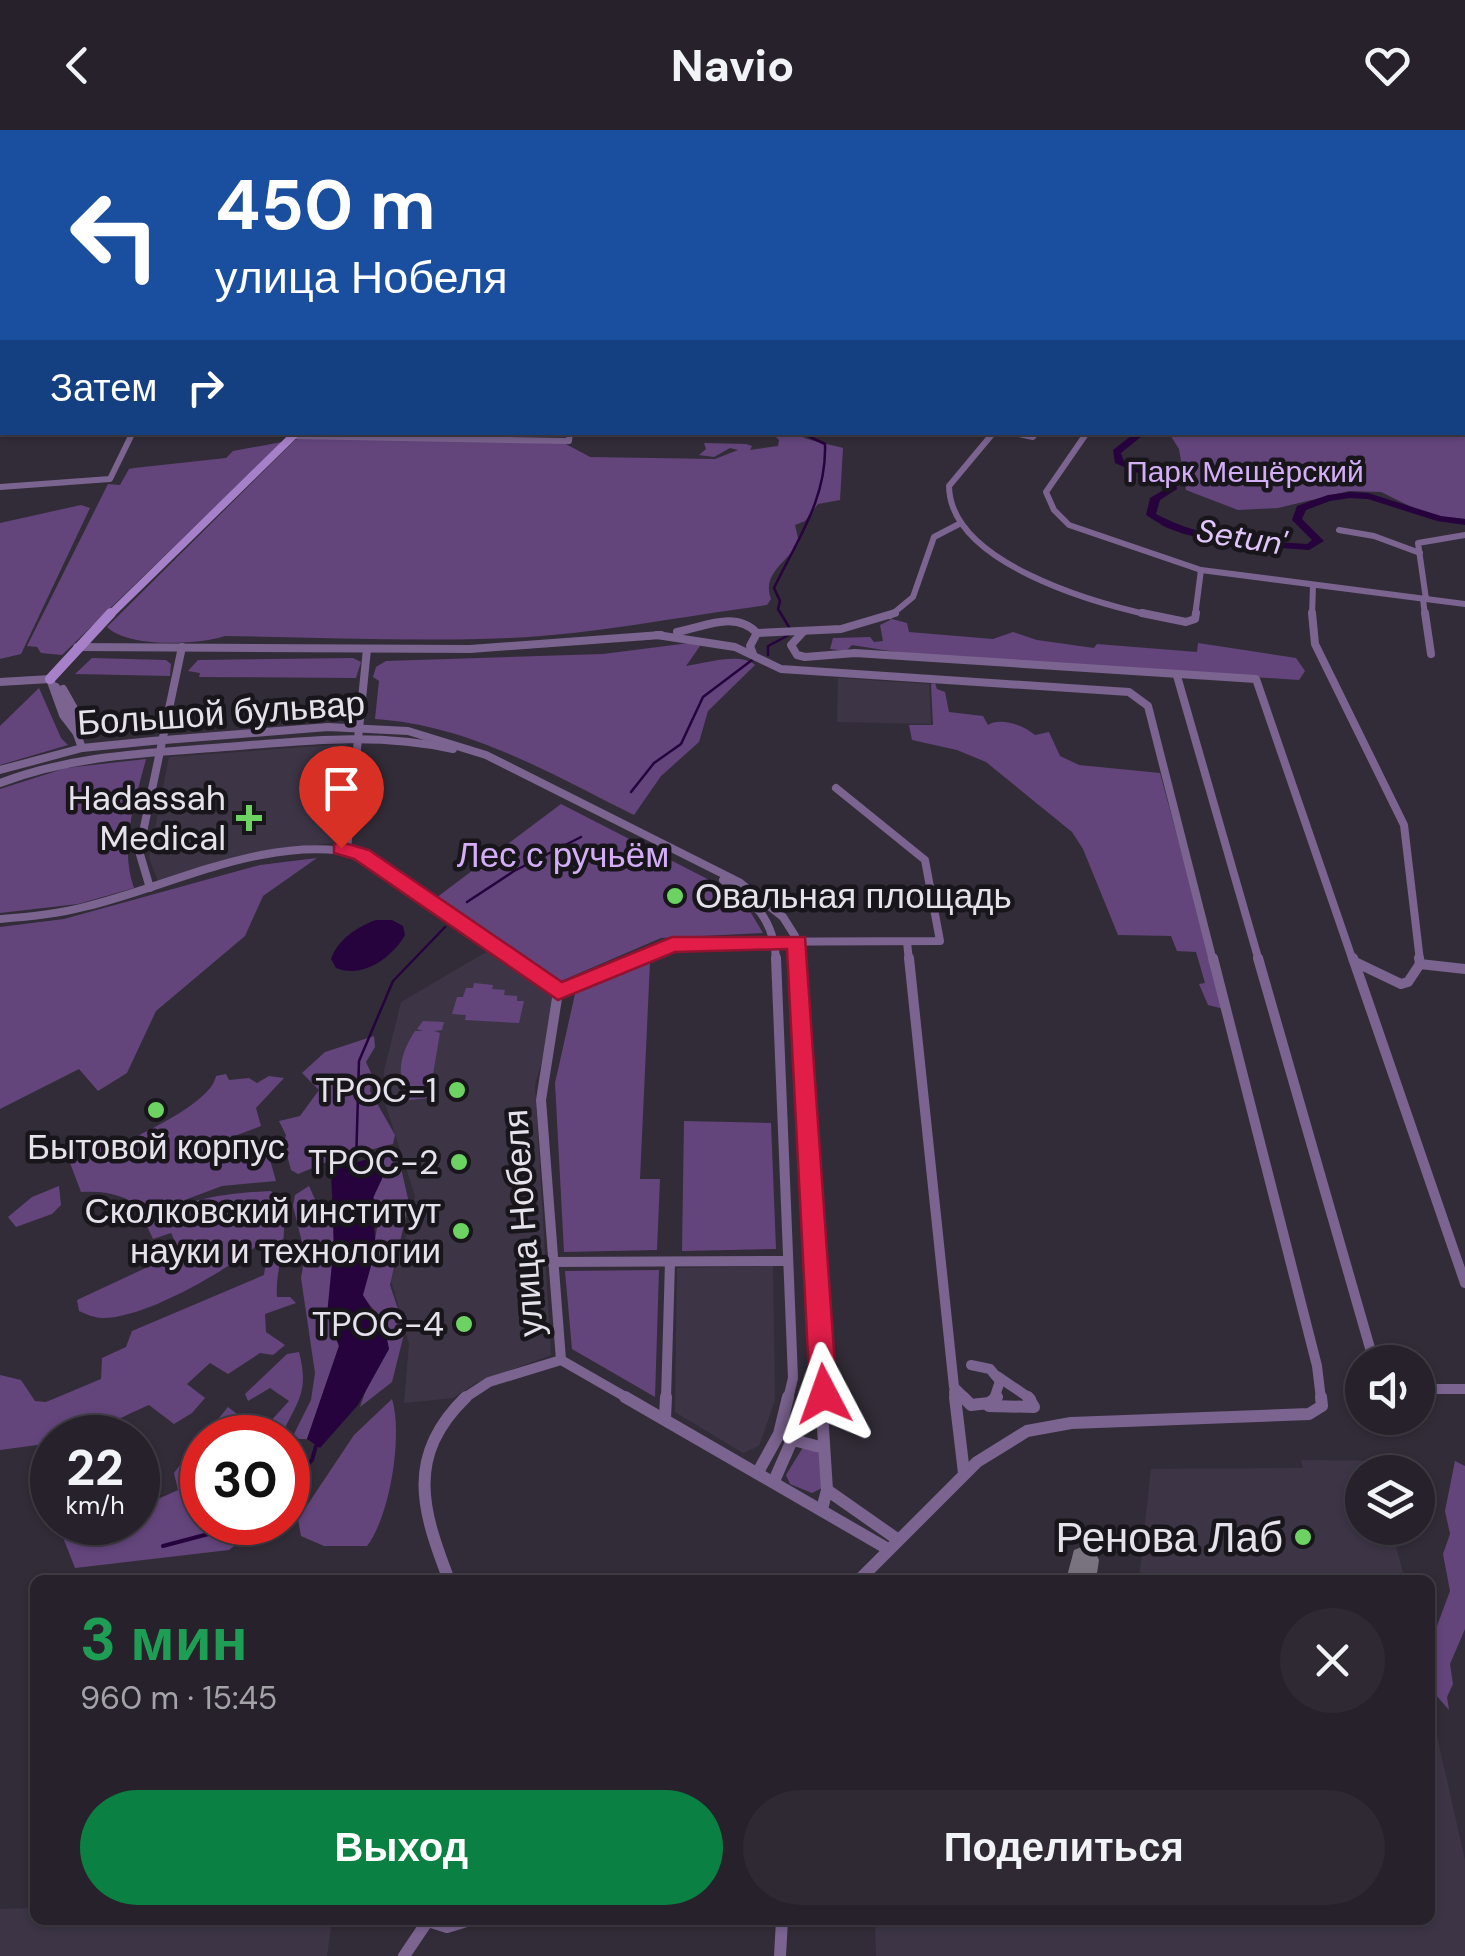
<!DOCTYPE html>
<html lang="ru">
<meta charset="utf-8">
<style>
:root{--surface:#26212a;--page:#2e2932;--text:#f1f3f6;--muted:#a4a3a8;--line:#423e47;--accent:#0b8043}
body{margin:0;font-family:"DM Sans",sans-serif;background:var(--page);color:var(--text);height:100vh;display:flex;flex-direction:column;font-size:38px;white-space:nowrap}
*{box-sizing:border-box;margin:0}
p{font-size:32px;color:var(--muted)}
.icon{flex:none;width:55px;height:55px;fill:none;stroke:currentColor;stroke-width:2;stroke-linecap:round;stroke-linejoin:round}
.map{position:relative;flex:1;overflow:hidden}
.sheet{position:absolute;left:30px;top:1445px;width:1405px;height:350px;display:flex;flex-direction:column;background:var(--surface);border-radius:15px;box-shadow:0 2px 8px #0004,0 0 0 2px var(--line)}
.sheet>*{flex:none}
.top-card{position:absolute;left:0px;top:0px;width:1465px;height:305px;box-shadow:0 2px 8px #0004,0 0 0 2px var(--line);background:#1a4fa0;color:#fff;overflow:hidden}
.buttons{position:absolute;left:1345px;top:1215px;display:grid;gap:20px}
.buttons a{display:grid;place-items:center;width:90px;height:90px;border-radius:50%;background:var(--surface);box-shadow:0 2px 8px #0004,0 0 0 2px var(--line);font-size:50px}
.speed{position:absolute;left:30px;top:1285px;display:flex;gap:20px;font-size:50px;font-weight:700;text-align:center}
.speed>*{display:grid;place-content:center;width:130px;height:130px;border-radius:50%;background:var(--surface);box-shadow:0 2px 8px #0004,0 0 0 2px var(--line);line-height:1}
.speed small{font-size:25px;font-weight:400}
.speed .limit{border:15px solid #d22;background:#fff;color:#111}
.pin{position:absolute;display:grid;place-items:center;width:85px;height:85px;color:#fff;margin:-102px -42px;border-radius:50% 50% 50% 0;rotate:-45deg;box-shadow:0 0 10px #0007}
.pin .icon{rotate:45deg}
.me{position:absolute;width:110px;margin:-55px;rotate:356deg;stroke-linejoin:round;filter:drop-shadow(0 0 8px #0008)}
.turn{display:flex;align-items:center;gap:35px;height:210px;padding:0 50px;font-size:45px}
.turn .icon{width:130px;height:130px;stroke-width:2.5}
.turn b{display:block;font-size:70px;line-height:85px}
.then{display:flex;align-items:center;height:95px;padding:0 50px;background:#0003;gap:20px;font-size:38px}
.round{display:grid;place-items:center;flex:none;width:105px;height:105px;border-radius:52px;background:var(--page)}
.overview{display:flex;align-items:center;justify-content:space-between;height:170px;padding:0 50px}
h1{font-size:60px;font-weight:700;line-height:75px;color:#1e9e55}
.button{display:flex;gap:20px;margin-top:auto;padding:20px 50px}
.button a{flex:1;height:115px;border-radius:60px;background:var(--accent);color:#fff;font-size:40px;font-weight:700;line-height:115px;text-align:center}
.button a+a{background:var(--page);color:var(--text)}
header{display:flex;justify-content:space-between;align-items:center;height:130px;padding:0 50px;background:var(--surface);font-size:45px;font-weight:700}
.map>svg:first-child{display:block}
</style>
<header><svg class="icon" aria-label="back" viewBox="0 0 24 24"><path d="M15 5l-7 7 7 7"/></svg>Navio<svg class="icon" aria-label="heart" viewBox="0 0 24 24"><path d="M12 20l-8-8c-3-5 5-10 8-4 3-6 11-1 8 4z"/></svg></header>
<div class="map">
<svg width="1465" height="1826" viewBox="0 0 1465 1826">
<rect width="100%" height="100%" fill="#322c38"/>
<g fill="#3d3546">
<polygon points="838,548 929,554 931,594 837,592"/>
<polygon points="347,614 340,712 274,720 158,751 149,728 169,627"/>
<polygon points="495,817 554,860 556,881 535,955 551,1225 476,1253 453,1268 404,1273 409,1214 391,1150 409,1098 415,1066 383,967 384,941 401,872"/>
<polygon points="773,1136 775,1270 759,1316 743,1323 675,1282 677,1138"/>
<polygon points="1301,1330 1372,1331 1375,1342 1362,1342 1362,1398 1391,1398 1405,1450 1139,1450 1151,1339 1303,1338"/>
<polygon points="1430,1575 1465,1730 1465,1826 876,1826 875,1790 1430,1790"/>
<polygon points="35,1778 35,1790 332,1790 327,1826 0,1826 0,1779"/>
</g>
<g fill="#63457c">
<polygon points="421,0 1292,0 1298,2 423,2"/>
<polygon points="1465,10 1465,389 1428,385 1381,362 1349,361 1278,378 1238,380 1186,360 1179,319 1169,303 1462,302"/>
<path d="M 795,302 C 801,310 830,314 843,318 L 840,370 L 818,374 L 805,391 L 795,395 L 799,412 C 789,431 761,443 771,469 L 767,475 C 682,486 596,504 509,508 C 415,512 319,507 225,506 C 198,515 128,518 107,497 L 295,310 L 304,307 L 564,313 L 590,327 L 715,329 L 738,320 L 730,318 L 714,327 L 699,325 L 706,319 L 704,313 L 746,314 L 752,316 L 750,320 L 778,316 L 779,310 L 772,303 Z"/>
<polygon points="282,312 62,525 41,523 37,517 27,516 108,354 120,355 129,339 134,338 226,328 233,321"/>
<polygon points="81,375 90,378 21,524 0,529 0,393"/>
<polygon points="892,489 907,493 909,502 993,509 1013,502 1037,510 1094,518 1097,514 1197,522 1198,513 1296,528 1305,541 1299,550 915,525 852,515 846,521 830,519 833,508 870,507 874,512 883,511 880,495"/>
<path d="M 697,512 L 700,516 L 686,536 C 707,533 740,522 755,535 L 708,581 L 699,612 L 661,646 L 634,685 C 551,644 470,595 375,589 L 379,551 L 373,547 L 376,537 L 386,531 L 603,524 Z"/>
<polygon points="92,528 166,530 171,534 170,546 75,544"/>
<polygon points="353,528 361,532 356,548 199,547 200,543 188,541 198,530"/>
<path d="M 935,553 L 937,559 L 945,562 L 949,582 L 983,586 L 988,595 C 1000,587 1023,595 1035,605 L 1049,602 L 1060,626 L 1079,635 L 1160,643 L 1224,879 L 1208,875 L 1199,854 L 1205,853 L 1196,822 L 1177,821 L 1171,806 L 1118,805 L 1083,719 L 1072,702 L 986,632 L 957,620 L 912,610 L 909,595 L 933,595 L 931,554 Z"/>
<polygon points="39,558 61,608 68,615 0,635 0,596"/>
<path d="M 146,629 C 135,672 119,716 134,758 L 78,774 L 0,783 L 0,659 L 66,638 Z"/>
<polygon points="561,674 729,760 745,773 763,803 661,808 561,851 436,768"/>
<polygon points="317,728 263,766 245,806 156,881 127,943 98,961 79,939 0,979 0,797 64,789 260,735"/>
<polygon points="650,832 640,1049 660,1049 657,1120 564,1122 555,953 575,864"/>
<polygon points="474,853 493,855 492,859 505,860 504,865 517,866 517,871 524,871 519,893 465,890 466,885 452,884 457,867 463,867 466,858 473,858"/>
<path d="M 423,891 L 444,892 L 442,900 L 434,901 L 440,903 L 429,968 L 409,970 C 395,946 400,924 415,901 L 423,901 L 417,899 Z"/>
<polygon points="374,906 375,917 366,932 372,945 370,961 395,1005 393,1014 334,1029 298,1044 291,1040 284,1014 286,1005 279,991 300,986 319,960 302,943 325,922"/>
<path d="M 226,944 L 229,950 L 249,948 L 257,953 L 269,946 L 284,948 L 256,978 L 261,996 L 221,1011 L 229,1031 L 257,1021 L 269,1026 L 276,1051 L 222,1056 L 150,1083 C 128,1067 110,1060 81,1062 L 70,1033 L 73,1019 L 96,1007 L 108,1016 L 120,1015 C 144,1002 211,973 216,946 Z"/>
<polygon points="684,991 771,993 776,1119 682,1121"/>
<path d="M 383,1023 L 398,1025 L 409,1073 L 390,1155 L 405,1200 L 392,1252 L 360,1277 L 370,1248 L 389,1219 L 373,1179 L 362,1165 C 368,1139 376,1114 378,1088 C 379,1080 372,1073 374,1065 C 377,1053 382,1048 382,1035 L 373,1027 Z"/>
<polygon points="59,1056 61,1075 52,1084 16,1097 8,1087 32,1067"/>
<polygon points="309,1056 318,1076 333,1077 334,1203 339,1216 307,1309 299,1309 294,1304 311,1270 315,1243 301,1148 305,1124 293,1076 295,1065"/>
<path d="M 271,1061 C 298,1092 274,1133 277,1167 L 290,1167 L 296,1173 L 265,1184 L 266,1202 L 285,1215 L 273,1225 L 260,1223 L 228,1244 L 210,1233 L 187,1254 L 205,1268 L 192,1283 L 174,1294 L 149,1275 C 118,1288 87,1308 52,1308 L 52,1313 L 0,1320 L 0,1245 L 21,1250 L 35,1271 L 46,1272 L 101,1249 L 102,1228 L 126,1217 L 132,1201 L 264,1145 L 267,1123 L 260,1113 C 228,1140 144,1189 102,1188 C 94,1188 86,1184 79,1181 L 77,1170 L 180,1122 L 171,1103 L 153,1109 L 146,1094 C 180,1068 230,1063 271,1061 Z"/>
<polygon points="659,1140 655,1267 572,1219 565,1141"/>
<path d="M 299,1222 C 310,1264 296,1272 281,1307 L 234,1307 L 214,1294 L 228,1277 L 249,1293 L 268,1294 L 289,1271 L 270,1258 L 248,1271 L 245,1264 L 287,1224 Z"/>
<path d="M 392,1269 C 403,1305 390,1386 367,1416 L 324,1416 L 301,1406 L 298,1389 L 354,1305 Z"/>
<polygon points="805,1314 820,1324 822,1358 812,1363 790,1354 786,1345"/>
<polygon points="1455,1331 1465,1336 1465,1499 1450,1534 1453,1554 1447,1567 1449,1580 1435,1564 1434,1504 1450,1461 1443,1424 1450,1404 1445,1381"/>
<polygon points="198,1333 202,1334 202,1392 264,1393 229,1420 75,1438 64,1410 90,1393 138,1392 138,1378 178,1360 174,1343 180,1335"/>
</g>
<g fill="#26033d">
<path d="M 376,790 L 392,790 L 403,796 L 405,805 C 392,828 362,849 336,838 L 331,829 C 338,809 357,797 376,790 Z"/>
<polygon points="373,1027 382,1035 382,1049 373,1068 384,1081 374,1097 376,1118 363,1165 386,1203 389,1219 358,1275 320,1318 307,1309 339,1216 327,1185 334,1112 331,1041"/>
</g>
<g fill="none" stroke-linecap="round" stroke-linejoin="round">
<g stroke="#26033d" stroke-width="2.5">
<path d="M 789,497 L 778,479 L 780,471 L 774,458 C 797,410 827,369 825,314 L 800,302"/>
<polyline points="768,525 768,516 789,505"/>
<polyline points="631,662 654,633 681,614 703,567 752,530"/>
<polyline points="467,772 514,741 581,707"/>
<polyline points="356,1034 359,931 393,851 445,797"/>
</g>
<g stroke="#26033d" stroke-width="4">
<polyline points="288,1354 312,1330 316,1316"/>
<polyline points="163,1416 216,1402 236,1392"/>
</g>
<g fill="#26033d" fill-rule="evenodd">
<rect x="0" y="74" width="2" height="4"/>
<path d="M 1136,302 L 1147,302 L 1121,323 L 1124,331 L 1175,351 L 1177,359 L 1160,370 L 1156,384 C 1204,410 1255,410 1307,414 L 1312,410 L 1292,390 L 1297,376 L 1328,365 L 1350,362 L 1368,363 L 1441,386 L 1465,389 L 1465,395 L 1437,391 L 1368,369 L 1350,368 L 1330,371 L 1306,380 L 1302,389 L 1324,411 L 1309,420 L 1227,414 L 1184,404 L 1165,397 L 1146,385 L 1150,368 L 1167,358 L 1166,355 L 1115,333 L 1113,320 Z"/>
</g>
<polygon fill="#78737e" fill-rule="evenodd" points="1084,1416 1094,1420 1099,1430 1096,1450 1066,1450 1074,1420"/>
<g stroke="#7b6490" stroke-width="5">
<polyline points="174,0 186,2"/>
<polyline points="255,0 278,2"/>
<polyline points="361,0 382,0"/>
<polyline points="197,2 205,0"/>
<polyline points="333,2 341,0"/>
</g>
<g stroke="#7b6490" stroke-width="6">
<path d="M 994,302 L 949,356 C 950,433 1094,473 1154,486"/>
<polyline points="1009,302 1033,307 1037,302"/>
<polyline points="1078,302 1086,304 1046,362 1054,380 1069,395 1201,440 1465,474"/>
<polyline points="294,306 569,311 570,302"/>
<polyline points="0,357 110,349 133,302"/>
<polyline points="1339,400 1374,406 1420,423"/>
<polyline points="1423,469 1425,486"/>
<polyline points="1426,469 1418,413 1465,405"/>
<polyline points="890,486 913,467 934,407 961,393"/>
<polyline points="1195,486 1201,440"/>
<polyline points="1312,486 1313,455"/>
</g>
<g stroke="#7b6490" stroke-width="8">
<polyline points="1142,483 1186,492 1195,489 1196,483"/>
<polyline points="1312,483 1315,514 1404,695 1420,831"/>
<polyline points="1425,483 1431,524"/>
<path d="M 677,502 C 704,497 735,480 757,503 L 750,516 L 753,524"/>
<polyline points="803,502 791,515 797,525 805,527 855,523 1256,549 1353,831"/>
<polyline points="757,503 841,499 895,483"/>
<polyline points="657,505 735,517 781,539 1129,562 1148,576 1213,831"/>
<polyline points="77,517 470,519 661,505"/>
<polyline points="1177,546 1259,831"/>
<polyline points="0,552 50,549 63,585 76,602"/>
<polyline points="56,557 62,563 82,618"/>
<polyline points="63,559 76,582 76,594"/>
<polyline points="0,640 82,618 152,611 328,597 408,601 486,625 739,752 783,787 795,806 800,831"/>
<path d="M 0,653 C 73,625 148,623 225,617 C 302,611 377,602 453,619"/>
<polyline points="347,719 367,519"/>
<path d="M 723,750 C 755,769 775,793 776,831"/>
<polyline points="150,758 139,721 182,517"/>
<path d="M 0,789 C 28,787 57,784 84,777 C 172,756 269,703 361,724 L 520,831"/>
<polyline points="907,812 909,831"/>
<polyline points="631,831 687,812 940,811 925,730 836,658"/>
</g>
<g stroke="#7b6490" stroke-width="10">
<polyline points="516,828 547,849 558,862"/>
<polyline points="776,828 793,1248 788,1269"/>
<polyline points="800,828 820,1206 810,1269"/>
<polyline points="909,828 954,1257 966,1269"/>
<polyline points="1213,828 1317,1236 1321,1269"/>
<polyline points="1258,828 1374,1232"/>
<polyline points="1353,828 1465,1153"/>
<polyline points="1419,828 1420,834"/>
<polyline points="1355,832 1401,854 1408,852 1420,834 1465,839"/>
<polyline points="558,862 637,828"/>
<polyline points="558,862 541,970 561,1230"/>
<polyline points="552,1132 788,1131"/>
<polyline points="561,1230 629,1269"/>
<polyline points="971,1235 990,1239 1000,1251 994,1269"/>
<polyline points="820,1243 822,1269"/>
<polyline points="997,1246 1031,1269"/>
<polyline points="1418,1259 1465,1259"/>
<polyline points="954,1262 955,1269"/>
<polyline points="463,1269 489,1252 561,1230"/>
<polyline points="666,1269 670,1132"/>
</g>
<g stroke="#7b6490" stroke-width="12">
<polyline points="625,1267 888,1419"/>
<polyline points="821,1267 827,1360 822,1379"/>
<polyline points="955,1267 964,1343"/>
<polyline points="963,1267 971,1275 989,1273 997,1267"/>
<polyline points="989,1276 1034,1277 1028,1267"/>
<polyline points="665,1288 666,1267"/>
<polyline points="797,1311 824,1318"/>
<polyline points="758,1342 779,1304 788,1267"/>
<polyline points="774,1351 811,1267"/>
<polyline points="827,1360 897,1409"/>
<path d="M 449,1450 C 422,1380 405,1326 466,1267"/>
<polyline points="859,1450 977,1332 1027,1301 1071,1293 1309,1284 1322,1276 1321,1267"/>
<polyline points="425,1790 447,1797 470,1790"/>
<polyline points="404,1826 427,1792"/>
<polyline points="780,1826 782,1790"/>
</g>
<polyline stroke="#a680c8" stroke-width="8" points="109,486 297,302"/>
<polyline stroke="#a680c8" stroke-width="10" points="50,549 111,483"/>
</g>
<polygon fill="#e11d48" stroke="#92132f" stroke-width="2.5" points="341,712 369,720 562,852 672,807 805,807 837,1264 833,1272 824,1276 814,1272 810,1264 787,819 675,822 558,870 354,729 334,723 334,714"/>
<g fill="#6cd362" stroke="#18151b" stroke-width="4">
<path d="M244 673h10v10h10v10h-10v10h-10v-10h-10v-10h10z"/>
<circle cx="675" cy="766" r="10"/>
<circle cx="457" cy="960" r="10"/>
<circle cx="156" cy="980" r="10"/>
<circle cx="459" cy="1032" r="10"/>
<circle cx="461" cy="1101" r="10"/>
<circle cx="464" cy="1194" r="10"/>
<circle cx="1303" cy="1407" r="10"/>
</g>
<g text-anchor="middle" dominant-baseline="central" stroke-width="9" stroke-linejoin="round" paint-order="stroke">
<g font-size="30" fill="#d3aef6" stroke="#18151b">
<text x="1245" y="341">Парк Мещёрский</text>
</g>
<g font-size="32" font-style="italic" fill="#e1c6fc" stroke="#18151b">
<text transform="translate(1241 407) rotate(9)">Setun'</text>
</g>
<g font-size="35" fill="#e6e2eb" stroke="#18151b">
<text transform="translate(221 583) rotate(-4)">Большой бульвар</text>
<text transform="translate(523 1093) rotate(-94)">улица Нобеля</text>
</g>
<g font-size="35" fill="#e6e2eb" stroke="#18151b" text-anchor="end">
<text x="226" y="668">Hadassah<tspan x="226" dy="40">Medical</tspan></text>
<text x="695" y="766" text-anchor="start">Овальная площадь</text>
<text x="437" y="960">TPOC-1</text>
<text x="156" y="1017" text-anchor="middle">Бытовой корпус</text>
<text x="439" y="1032">TPOC-2</text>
<text x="441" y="1081">Сколковский институт<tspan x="441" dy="40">науки и технологии</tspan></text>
<text x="444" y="1194">TPOC-4</text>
</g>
<g font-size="35" fill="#d3aef6" stroke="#18151b">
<text x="563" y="725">Лес с ручьём</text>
</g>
<g font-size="42" fill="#e6e2eb" stroke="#18151b" text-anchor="end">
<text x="1283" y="1407">Ренова Лаб</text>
</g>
</g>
</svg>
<div class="buttons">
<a><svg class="icon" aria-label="sound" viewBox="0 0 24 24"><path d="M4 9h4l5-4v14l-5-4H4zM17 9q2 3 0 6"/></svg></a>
<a><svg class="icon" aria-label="layers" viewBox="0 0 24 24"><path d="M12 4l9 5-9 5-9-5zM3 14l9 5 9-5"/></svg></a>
</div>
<div class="speed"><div>22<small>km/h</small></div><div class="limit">30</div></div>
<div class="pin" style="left:341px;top:718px;background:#d93025"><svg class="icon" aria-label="arrive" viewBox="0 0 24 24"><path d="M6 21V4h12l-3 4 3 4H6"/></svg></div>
<svg class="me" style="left:824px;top:1264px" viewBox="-20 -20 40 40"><path d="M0-17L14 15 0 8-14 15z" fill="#e11d48" stroke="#fff" stroke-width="4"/></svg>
<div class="top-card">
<div class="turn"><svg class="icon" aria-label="left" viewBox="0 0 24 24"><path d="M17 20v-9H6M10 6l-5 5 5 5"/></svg><div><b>450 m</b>улица Нобеля</div></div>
<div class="then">Затем<svg class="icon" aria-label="right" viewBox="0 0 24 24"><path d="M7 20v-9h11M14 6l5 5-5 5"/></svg></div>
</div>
<section class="sheet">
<div class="overview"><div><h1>3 мин</h1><p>960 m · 15:45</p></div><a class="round"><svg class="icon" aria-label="close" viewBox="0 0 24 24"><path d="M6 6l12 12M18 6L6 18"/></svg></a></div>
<div class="button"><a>Выход</a><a>Поделиться</a></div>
</section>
</div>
